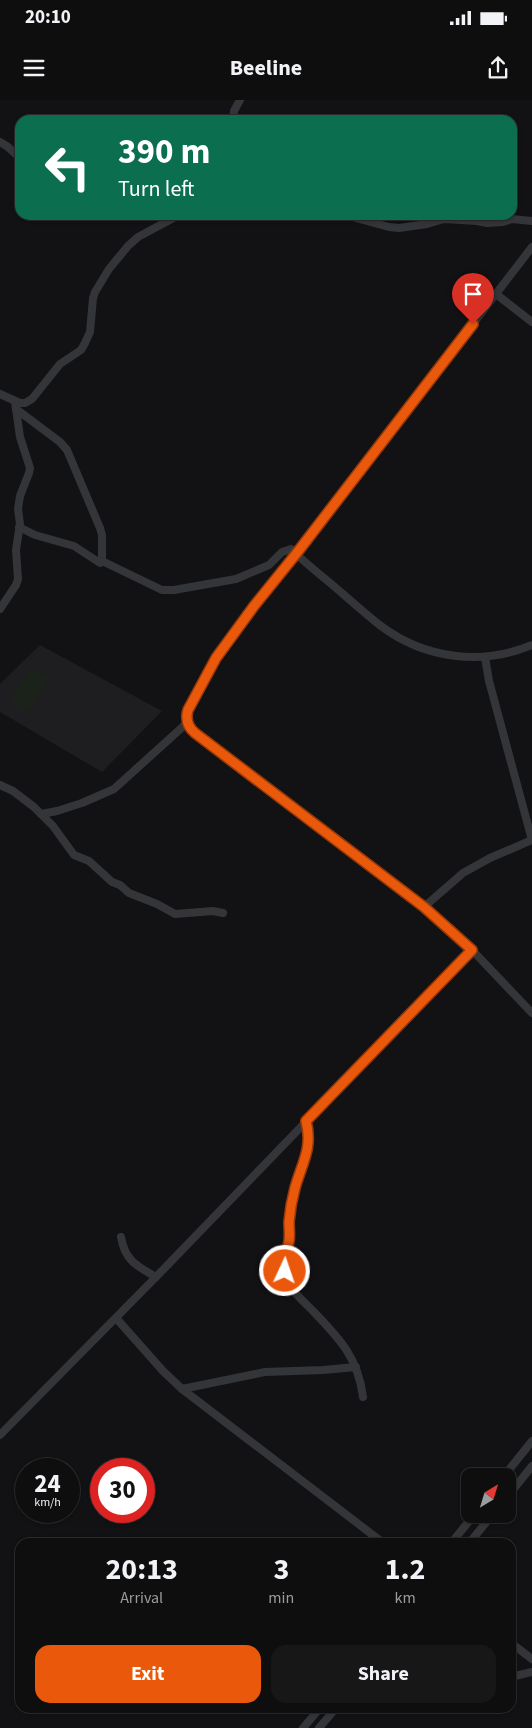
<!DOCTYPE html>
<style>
:root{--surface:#0e0e0f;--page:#171718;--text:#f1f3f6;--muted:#9b9c9e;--line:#2e2e2f;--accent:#ea580c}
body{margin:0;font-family:"Source Sans 3",sans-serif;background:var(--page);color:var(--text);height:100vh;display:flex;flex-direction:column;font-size:19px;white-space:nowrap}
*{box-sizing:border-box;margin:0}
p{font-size:16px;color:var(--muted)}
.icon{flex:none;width:28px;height:28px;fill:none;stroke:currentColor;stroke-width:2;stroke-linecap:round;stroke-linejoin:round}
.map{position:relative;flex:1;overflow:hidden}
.drawer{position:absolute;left:15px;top:1438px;width:501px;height:175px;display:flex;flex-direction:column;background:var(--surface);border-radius:15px;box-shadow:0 1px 4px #0004,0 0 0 1px var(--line)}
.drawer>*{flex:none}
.guide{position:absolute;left:15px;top:15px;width:502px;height:105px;border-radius:15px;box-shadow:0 1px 4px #0004,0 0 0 1px var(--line);background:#0b6e4f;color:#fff;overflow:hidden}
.needle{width:32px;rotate:38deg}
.fabs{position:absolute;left:461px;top:1368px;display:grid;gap:10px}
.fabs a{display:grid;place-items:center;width:55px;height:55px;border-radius:10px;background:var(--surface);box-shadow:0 1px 4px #0004,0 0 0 1px var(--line);font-size:25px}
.speed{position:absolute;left:15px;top:1358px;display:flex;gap:10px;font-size:25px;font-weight:700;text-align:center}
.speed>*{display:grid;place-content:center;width:65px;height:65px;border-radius:50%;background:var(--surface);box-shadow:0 1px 4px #0004,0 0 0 1px var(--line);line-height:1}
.speed small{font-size:12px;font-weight:400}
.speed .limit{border:8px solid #d22;background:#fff;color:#111}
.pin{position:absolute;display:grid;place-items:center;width:42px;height:42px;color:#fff;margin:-51px -21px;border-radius:50% 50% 50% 0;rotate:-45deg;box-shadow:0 0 5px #0007}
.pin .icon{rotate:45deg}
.me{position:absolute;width:55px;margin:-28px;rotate:3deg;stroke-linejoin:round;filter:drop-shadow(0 0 4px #0008)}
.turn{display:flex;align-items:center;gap:18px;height:105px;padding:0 20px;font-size:22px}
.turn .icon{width:65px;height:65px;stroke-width:2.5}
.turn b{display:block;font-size:35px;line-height:42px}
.eta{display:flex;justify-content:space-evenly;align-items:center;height:85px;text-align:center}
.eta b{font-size:30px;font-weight:700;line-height:35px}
.cta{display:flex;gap:10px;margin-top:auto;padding:10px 20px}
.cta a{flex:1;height:58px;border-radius:15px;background:var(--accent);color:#fff;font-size:20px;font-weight:700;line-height:58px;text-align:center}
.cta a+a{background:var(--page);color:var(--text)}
.status{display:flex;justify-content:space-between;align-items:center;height:35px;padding:0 25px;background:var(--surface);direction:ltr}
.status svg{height:14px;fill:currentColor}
header{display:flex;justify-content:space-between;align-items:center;height:65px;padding:0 20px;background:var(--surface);font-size:22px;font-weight:700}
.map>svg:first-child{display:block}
</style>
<div class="status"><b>20:10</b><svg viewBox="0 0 49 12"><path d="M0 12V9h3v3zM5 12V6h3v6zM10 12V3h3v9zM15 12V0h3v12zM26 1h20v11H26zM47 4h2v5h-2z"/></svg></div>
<header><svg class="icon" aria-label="menu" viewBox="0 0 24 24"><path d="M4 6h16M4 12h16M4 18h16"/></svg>Beeline<svg class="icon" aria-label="share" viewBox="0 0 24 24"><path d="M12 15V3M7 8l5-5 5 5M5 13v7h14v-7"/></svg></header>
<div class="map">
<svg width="532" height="1628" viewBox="0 0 532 1628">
<rect width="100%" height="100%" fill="#121214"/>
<polygon fill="#1e1e21" points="40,545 162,611 102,672 0,612 0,584"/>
<polygon fill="#1a221a" points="30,568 47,577 29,612 11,602"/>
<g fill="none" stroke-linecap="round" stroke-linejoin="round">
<g stroke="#333539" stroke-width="8">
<polyline points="233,20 234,11 240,0"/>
<polyline points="0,42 8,47 20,58"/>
<polyline points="265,115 278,115"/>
<polyline points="345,115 389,127 399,128 427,124 444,119 477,121 487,123 503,122 512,119 532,121"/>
<path d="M 532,147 L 296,454 L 254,506 L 216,557 L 188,611 C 186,620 188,627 195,633 L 424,807 L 472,850 L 532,913"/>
<polyline points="496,194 532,222"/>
<polyline points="0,294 20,303 25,303 32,299 60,264 81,250 85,243 90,232 93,198 95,192 109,169 128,146 138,137 179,115"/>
<polyline points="16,309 60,342 67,350 100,428 102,435 102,461"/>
<path d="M 19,427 L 35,435 L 74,446 L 100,463 L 102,461 L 162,490 L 174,490 L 236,479 L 269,465 L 282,452 L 291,449 C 307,465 326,479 343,494 C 356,505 368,516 381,526 C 425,559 482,566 532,545"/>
<polyline points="0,509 16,485 18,479 16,450 20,424 18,409 20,396 29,373 30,368 20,337 15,302"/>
<polyline points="485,557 489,581 532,740"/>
<polyline points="0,685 13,691 34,707 53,726 74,755 89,761 112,782 120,785 129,793 157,804 175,814 213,811 223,813"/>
<polyline points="41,714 57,711 82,703 114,689 187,623"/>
<polyline points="424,807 463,773 490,758 532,740"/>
<path d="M 306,1021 C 314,1051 298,1070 292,1098 C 289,1112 290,1126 289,1140 C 287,1152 283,1161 286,1174 C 290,1190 301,1199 312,1210 C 339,1238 358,1257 363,1297"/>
<path d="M 121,1137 C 125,1161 137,1166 156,1177"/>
<polyline points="116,1218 163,1271 182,1289 382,1442"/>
<polyline points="182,1289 265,1272 323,1270 356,1267"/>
<polyline points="0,1335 156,1177 472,850"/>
<polyline points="504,1376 532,1341"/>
<polyline points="508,1396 532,1366"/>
<polyline points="452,1442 475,1414"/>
<polyline points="470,1442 493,1414"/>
<polyline points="511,1543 532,1559"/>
<polyline points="511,1577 532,1572"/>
<polyline points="303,1628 320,1608"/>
<polyline points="319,1628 336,1608"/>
</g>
</g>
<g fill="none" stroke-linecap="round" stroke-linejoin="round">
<g stroke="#983908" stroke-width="12">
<path id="route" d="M 285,1171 C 284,1160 287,1152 289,1141 C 290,1135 289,1128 289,1122 C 290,1110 292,1099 295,1088 C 302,1063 313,1048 306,1021 L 472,850 L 424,807 L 195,633 C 188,627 185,620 188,610 L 216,558 L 254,506 L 296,454 L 473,224"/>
</g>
<use href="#route" stroke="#ea580c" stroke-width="9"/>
</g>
</svg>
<div class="fabs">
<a><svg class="needle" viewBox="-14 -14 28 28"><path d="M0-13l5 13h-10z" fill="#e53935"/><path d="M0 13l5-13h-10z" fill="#9b9c9e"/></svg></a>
</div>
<div class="speed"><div>24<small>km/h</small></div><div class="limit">30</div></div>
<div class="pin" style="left:473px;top:224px;background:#d93025"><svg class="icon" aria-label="arrive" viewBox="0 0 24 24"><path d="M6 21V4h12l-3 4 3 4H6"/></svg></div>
<svg class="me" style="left:285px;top:1171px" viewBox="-20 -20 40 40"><circle r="17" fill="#ea580c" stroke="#fff" stroke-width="3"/><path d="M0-11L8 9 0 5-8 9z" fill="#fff"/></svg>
<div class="guide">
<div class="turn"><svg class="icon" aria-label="left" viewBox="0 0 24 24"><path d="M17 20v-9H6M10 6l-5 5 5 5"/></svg><div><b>390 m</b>Turn left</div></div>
</div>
<section class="drawer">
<div class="eta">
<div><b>20:13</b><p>Arrival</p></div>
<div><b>3</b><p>min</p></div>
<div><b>1.2</b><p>km</p></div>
</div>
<div class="cta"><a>Exit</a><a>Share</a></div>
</section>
</div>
